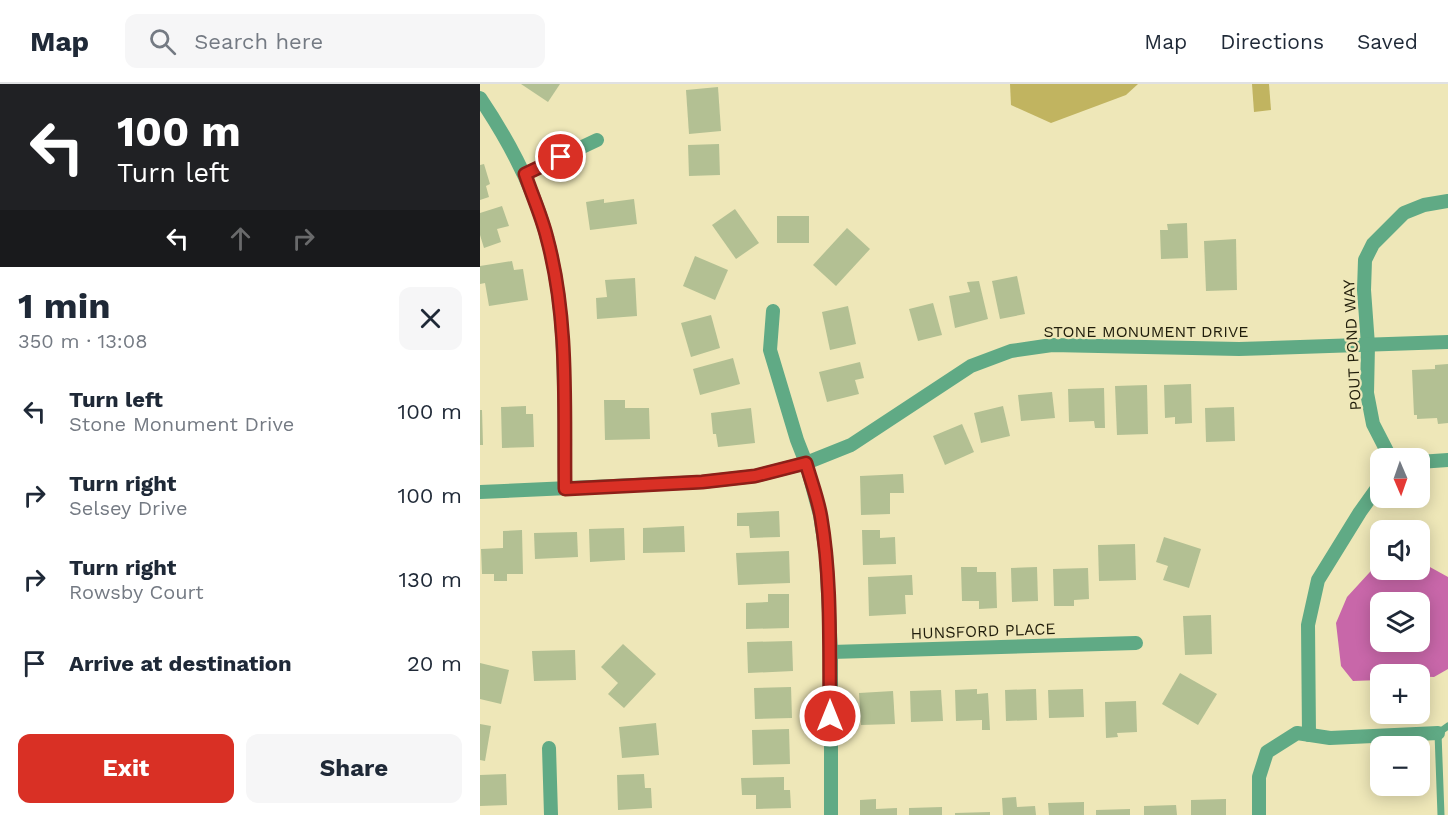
<!DOCTYPE html>
<meta charset="utf-8">
<style>
:root{--surface:#fff;--page:#f6f6f7;--text:#1f2937;--muted:#747a83;--line:#e0e1e3;--accent:#d93025}
body{margin:0;font-family:"Work Sans",sans-serif;background:var(--page);color:var(--text);height:100vh;display:flex;flex-direction:column;font-size:22px;white-space:nowrap}
*{box-sizing:border-box;margin:0}
p{font-size:20px;color:var(--muted)}
.icon{flex:none;width:33px;height:33px;fill:none;stroke:currentColor;stroke-width:2;stroke-linecap:round;stroke-linejoin:round}
.map{position:relative;flex:1;overflow:hidden}
.details{display:flex;flex-direction:column;background:var(--surface);width:480px}
.details>*{flex:none}
.hud{background:#202124;color:#fff;overflow:hidden}
.needle{width:39px;rotate:178deg}
.buttons{position:absolute;left:890px;top:364px;display:grid;gap:12px}
.buttons a{display:grid;place-items:center;width:60px;height:60px;border-radius:12px;background:var(--surface);box-shadow:0 3px 15px #0003;font-size:30px}
.pin{position:absolute;display:grid;place-items:center;width:51px;height:51px;color:#fff;margin:-26px;border:3px solid #fff;border-radius:50%;box-shadow:0 2px 6px #0007}
.me{position:absolute;width:66px;margin:-33px;rotate:0deg;stroke-linejoin:round;filter:drop-shadow(0 0 4px #0008)}
.turn{display:flex;align-items:center;gap:21px;height:126px;padding:0 18px;font-size:27px}
.turn .icon{width:78px;height:78px;stroke-width:2.5}
.turn b{display:block;font-size:42px;line-height:51px}
.lanes{display:flex;align-items:center;height:57px;padding:0 18px;background:#0003;justify-content:center;gap:30px;direction:ltr}
.lanes .off{opacity:.35}
.round{display:grid;place-items:center;flex:none;width:63px;height:63px;border-radius:12px;background:var(--page)}
.headline{display:flex;align-items:center;justify-content:space-between;height:102px;padding:0 18px}
h1{font-size:36px;font-weight:700;line-height:45px}
.primary-button{display:flex;gap:12px;margin-top:auto;padding:12px 18px}
.primary-button a{flex:1;height:69px;border-radius:12px;background:var(--accent);color:#fff;font-size:24px;font-weight:700;line-height:69px;text-align:center}
.primary-button a+a{background:var(--page);color:var(--text)}
ul{padding:0;list-style:none}
li{display:flex;align-items:center;gap:18px;height:84px;padding:0 18px}
li div{flex:1}
li b{display:block;font-size:22px}
li em{font-style:normal}
header{display:flex;align-items:center;gap:36px;box-sizing:border-box;height:84px;padding:0 30px;background:var(--surface);border-bottom:2px solid var(--line)}
header strong{font-size:28px}
nav{display:flex;gap:33px;margin-inline-start:auto;font-size:21px}
.search{width:420px;height:54px;background:var(--page);display:flex;align-items:center;gap:15px;box-sizing:border-box;padding:0 21px;border-radius:12px;color:var(--muted);font-size:22px}
main{display:flex;flex:1;min-height:0}
.map>svg:first-child{display:block}
</style>
<header>
<strong>Map</strong>
<div class="search"><svg class="icon" aria-label="search" viewBox="0 0 24 24"><circle cx="10" cy="10" r="6"/><path d="M15 15l6 6"/></svg>Search here</div>
<nav><a>Map</a><a>Directions</a><a>Saved</a></nav>
</header>
<main>
<section class="details">
<div class="hud">
<div class="turn"><svg class="icon" aria-label="left" viewBox="0 0 24 24"><path d="M17 20v-9H6M10 6l-5 5 5 5"/></svg><div><b>100 m</b>Turn left</div></div>
<div class="lanes"><svg class="icon" aria-label="left" viewBox="0 0 24 24"><path d="M17 20v-9H6M10 6l-5 5 5 5"/></svg><svg class="icon off" aria-label="ahead" viewBox="0 0 24 24"><path d="M12 20V5M6 11l6-6 6 6"/></svg><svg class="icon off" aria-label="right" viewBox="0 0 24 24"><path d="M7 20v-9h11M14 6l5 5-5 5"/></svg></div>
</div>
<div class="headline"><div><h1>1 min</h1><p>350 m · 13:08</p></div><a class="round"><svg class="icon" aria-label="close" viewBox="0 0 24 24"><path d="M6 6l12 12M18 6L6 18"/></svg></a></div>
<ul>
<li><svg class="icon" aria-label="left" viewBox="0 0 24 24"><path d="M17 20v-9H6M10 6l-5 5 5 5"/></svg><div><b>Turn left</b><p>Stone Monument Drive</p></div><em>100 m</em></li>
<li><svg class="icon" aria-label="right" viewBox="0 0 24 24"><path d="M7 20v-9h11M14 6l5 5-5 5"/></svg><div><b>Turn right</b><p>Selsey Drive</p></div><em>100 m</em></li>
<li><svg class="icon" aria-label="right" viewBox="0 0 24 24"><path d="M7 20v-9h11M14 6l5 5-5 5"/></svg><div><b>Turn right</b><p>Rowsby Court</p></div><em>130 m</em></li>
<li><svg class="icon" aria-label="arrive" viewBox="0 0 24 24"><path d="M6 21V4h12l-3 4 3 4H6"/></svg><div><b>Arrive at destination</b></div><em>20 m</em></li>
</ul>
<div class="primary-button"><a>Exit</a><a>Share</a></div>
</section>
<div class="map">
<svg width="968" height="731" viewBox="0 0 968 731">
<rect width="100%" height="100%" fill="#eee7b8"/>
<g fill="#c1b460">
<polygon points="530,0 658,0 646,11 571,39 531,21"/>
<polygon points="772,0 789,0 791,26 774,28"/>
</g>
<path fill="#c867a9" fill-rule="evenodd" d="M 900,477 L 900,486 L 939,486 L 939,477 L 968,493 L 968,585 L 954,593 L 900,591 L 900,596 L 873,597 L 861,582 L 856,539 L 867,513 ZM 900,519 L 939,519 L 939,558 L 900,558 Z"/>
<g fill="#b3c093">
<polygon points="41,0 80,0 68,18"/>
<polygon points="238,3 241,47 209,50 206,6"/>
<polygon points="239,60 240,91 209,92 208,61"/>
<polygon points="4,80 10,100 6,102 9,113 0,116 0,81"/>
<polygon points="124,115 124,119 154,115 157,140 110,146 106,118"/>
<polygon points="22,122 29,142 17,145 21,158 4,164 0,151 0,129"/>
<polygon points="255,125 279,159 256,175 232,141"/>
<rect x="297" y="132" width="32" height="27"/>
<polygon points="707,139 708,174 681,175 680,146 688,146 687,140"/>
<polygon points="367,144 390,165 356,202 333,181"/>
<polygon points="756,155 757,206 726,207 724,157"/>
<polygon points="215,172 248,186 235,216 203,202"/>
<polygon points="32,177 34,186 43,185 48,216 9,222 5,199 0,200 0,182"/>
<polygon points="537,192 545,230 520,235 512,197"/>
<polygon points="155,194 157,232 117,235 116,214 127,213 125,196"/>
<polygon points="499,197 508,235 475,244 469,212 490,208 487,198"/>
<polygon points="453,219 462,251 438,257 429,225"/>
<polygon points="368,222 376,260 350,266 342,228"/>
<polygon points="231,231 240,264 211,273 201,239"/>
<polygon points="253,274 260,300 220,311 213,285"/>
<polygon points="380,278 384,294 375,296 379,310 347,318 339,288"/>
<polygon points="968,280 968,339 958,340 957,334 937,335 937,331 934,331 932,286 955,285 955,281"/>
<polygon points="711,300 712,339 695,340 695,333 685,334 684,301"/>
<polygon points="667,301 668,350 637,351 635,302"/>
<polygon points="624,304 625,344 615,344 614,337 589,338 588,305"/>
<polygon points="572,308 575,334 541,337 538,311"/>
<polygon points="124,316 145,316 145,324 169,324 170,355 125,356"/>
<polygon points="46,322 46,330 53,330 54,363 22,364 21,323"/>
<polygon points="523,322 530,352 501,359 494,329"/>
<polygon points="754,323 755,357 726,358 725,324"/>
<polygon points="271,324 275,359 238,363 236,350 233,350 231,329"/>
<polygon points="0,326 2,326 3,361 0,361"/>
<polygon points="482,340 494,368 465,381 453,352"/>
<polygon points="423,390 424,409 410,409 410,430 381,431 380,392"/>
<polygon points="299,427 300,453 270,454 269,442 257,442 257,429"/>
<polygon points="204,442 205,468 163,469 163,444"/>
<polygon points="144,444 145,476 110,478 109,445"/>
<polygon points="42,446 43,490 27,490 27,497 14,497 14,490 2,490 1,465 23,464 23,447"/>
<polygon points="382,446 400,446 400,454 415,453 416,480 383,481"/>
<polygon points="97,448 98,473 55,475 54,449"/>
<polygon points="684,453 721,465 709,504 683,496 688,482 676,478"/>
<polygon points="655,460 656,496 619,497 618,461"/>
<polygon points="309,467 310,499 258,501 256,469"/>
<polygon points="481,483 497,483 497,488 516,488 517,524 499,525 499,517 482,517"/>
<polygon points="557,483 558,517 532,518 531,484"/>
<polygon points="608,484 609,515 594,516 594,522 574,522 573,485"/>
<polygon points="432,491 433,511 425,511 426,530 389,532 388,493"/>
<polygon points="288,510 309,510 309,544 266,545 266,519 288,518"/>
<polygon points="731,531 732,570 705,571 703,532"/>
<polygon points="312,557 313,587 268,589 267,558"/>
<polygon points="143,560 176,590 144,624 128,610 138,599 121,583"/>
<polygon points="95,566 96,596 54,597 52,567"/>
<polygon points="0,579 29,586 21,620 0,615"/>
<polygon points="700,589 737,610 718,641 682,620"/>
<polygon points="311,603 312,634 275,635 274,604"/>
<polygon points="497,605 497,610 508,609 510,646 502,646 502,636 476,637 475,606"/>
<polygon points="556,605 557,636 526,637 525,606"/>
<polygon points="603,605 604,633 569,634 568,606"/>
<polygon points="461,606 463,637 431,638 430,607"/>
<polygon points="413,607 415,640 381,641 379,609"/>
<polygon points="656,617 657,648 637,649 638,653 626,654 625,618"/>
<polygon points="176,639 179,671 142,674 139,643"/>
<polygon points="0,640 11,642 5,677 0,676"/>
<polygon points="309,645 310,680 273,681 272,646"/>
<polygon points="26,690 27,721 0,722 0,691"/>
<polygon points="164,690 165,704 171,704 172,724 138,726 137,691"/>
<polygon points="304,693 304,706 310,706 311,724 276,725 276,711 262,711 261,694"/>
<polygon points="536,713 537,723 555,722 556,731 523,731 522,714"/>
<polygon points="396,715 396,725 417,724 417,731 380,731 380,716"/>
<polygon points="746,715 746,731 711,731 711,716"/>
<polygon points="604,718 604,731 569,731 568,719"/>
<polygon points="696,721 697,731 664,731 664,722"/>
<polygon points="462,723 462,731 429,731 429,724"/>
<polygon points="650,725 650,731 616,731 616,726"/>
<polygon points="510,728 510,731 475,731 475,729"/>
</g>
<g fill="none" stroke-linecap="round" stroke-linejoin="round">
<polyline stroke="#60aa85" stroke-width="7" points="961,731 958,649 968,642"/>
<g stroke="#60aa85" stroke-width="14">
<path d="M 0,14 C 29,57 54,104 67,154 C 89,234 83,322 85,405"/>
<polyline points="45,90 117,56"/>
<polyline points="293,227 290,266 317,356 326,379 340,431 346,470 351,568 351,731"/>
<polyline points="911,375 893,340 887,309 888,261 884,206 885,176 893,160 924,129 944,121 968,117"/>
<polyline points="939,378 968,376"/>
<polyline points="0,408 222,398 275,392 326,379 371,361 491,282 531,267 572,261 759,265 968,258"/>
<polyline points="351,568 656,559"/>
<polyline points="829,651 828,541 838,496 880,428 900,400"/>
<polyline points="69,664 71,731"/>
<polyline points="779,731 779,693 787,668 817,649 850,654 958,649"/>
</g>
</g>
<g fill="none" stroke-linecap="round" stroke-linejoin="round">
<g stroke="#8d1f18" stroke-width="15">
<path id="route" d="M 81,73 L 45,90 C 52,111 62,133 67,154 C 89,235 84,322 85,405 L 222,398 L 275,392 L 326,379 C 331,397 338,415 341,433 C 352,498 349,566 350,632"/>
</g>
<use href="#route" stroke="#d93025" stroke-width="10"/>
</g>
<g text-anchor="middle" dominant-baseline="central" stroke-width="4.5" stroke-linejoin="round" paint-order="stroke">
<g font-size="16" fill="#201d0b" stroke="#eee7b8">
<text x="666" y="247">STONE MONUMENT DRIVE</text>
<text transform="translate(872 261) rotate(-93)">POUT POND WAY</text>
<text transform="translate(503 547) rotate(-2)">HUNSFORD PLACE</text>
</g>
</g>
</svg>
<div class="buttons">
<a><svg class="needle" viewBox="-14 -14 28 28"><path d="M0-13l5 13h-10z" fill="#e53935"/><path d="M0 13l5-13h-10z" fill="#747a83"/></svg></a>
<a><svg class="icon" aria-label="sound" viewBox="0 0 24 24"><path d="M4 9h4l5-4v14l-5-4H4zM17 9q2 3 0 6"/></svg></a>
<a><svg class="icon" aria-label="layers" viewBox="0 0 24 24"><path d="M12 4l9 5-9 5-9-5zM3 14l9 5 9-5"/></svg></a>
<a>+</a>
<a>−</a>
</div>
<div class="pin" style="left:81px;top:73px;background:#d93025"><svg class="icon" aria-label="arrive" viewBox="0 0 24 24"><path d="M6 21V4h12l-3 4 3 4H6"/></svg></div>
<svg class="me" style="left:350px;top:632px" viewBox="-20 -20 40 40"><circle r="17" fill="#d93025" stroke="#fff" stroke-width="3"/><path d="M0-11L8 9 0 5-8 9z" fill="#fff"/></svg>
</div>
</main>
